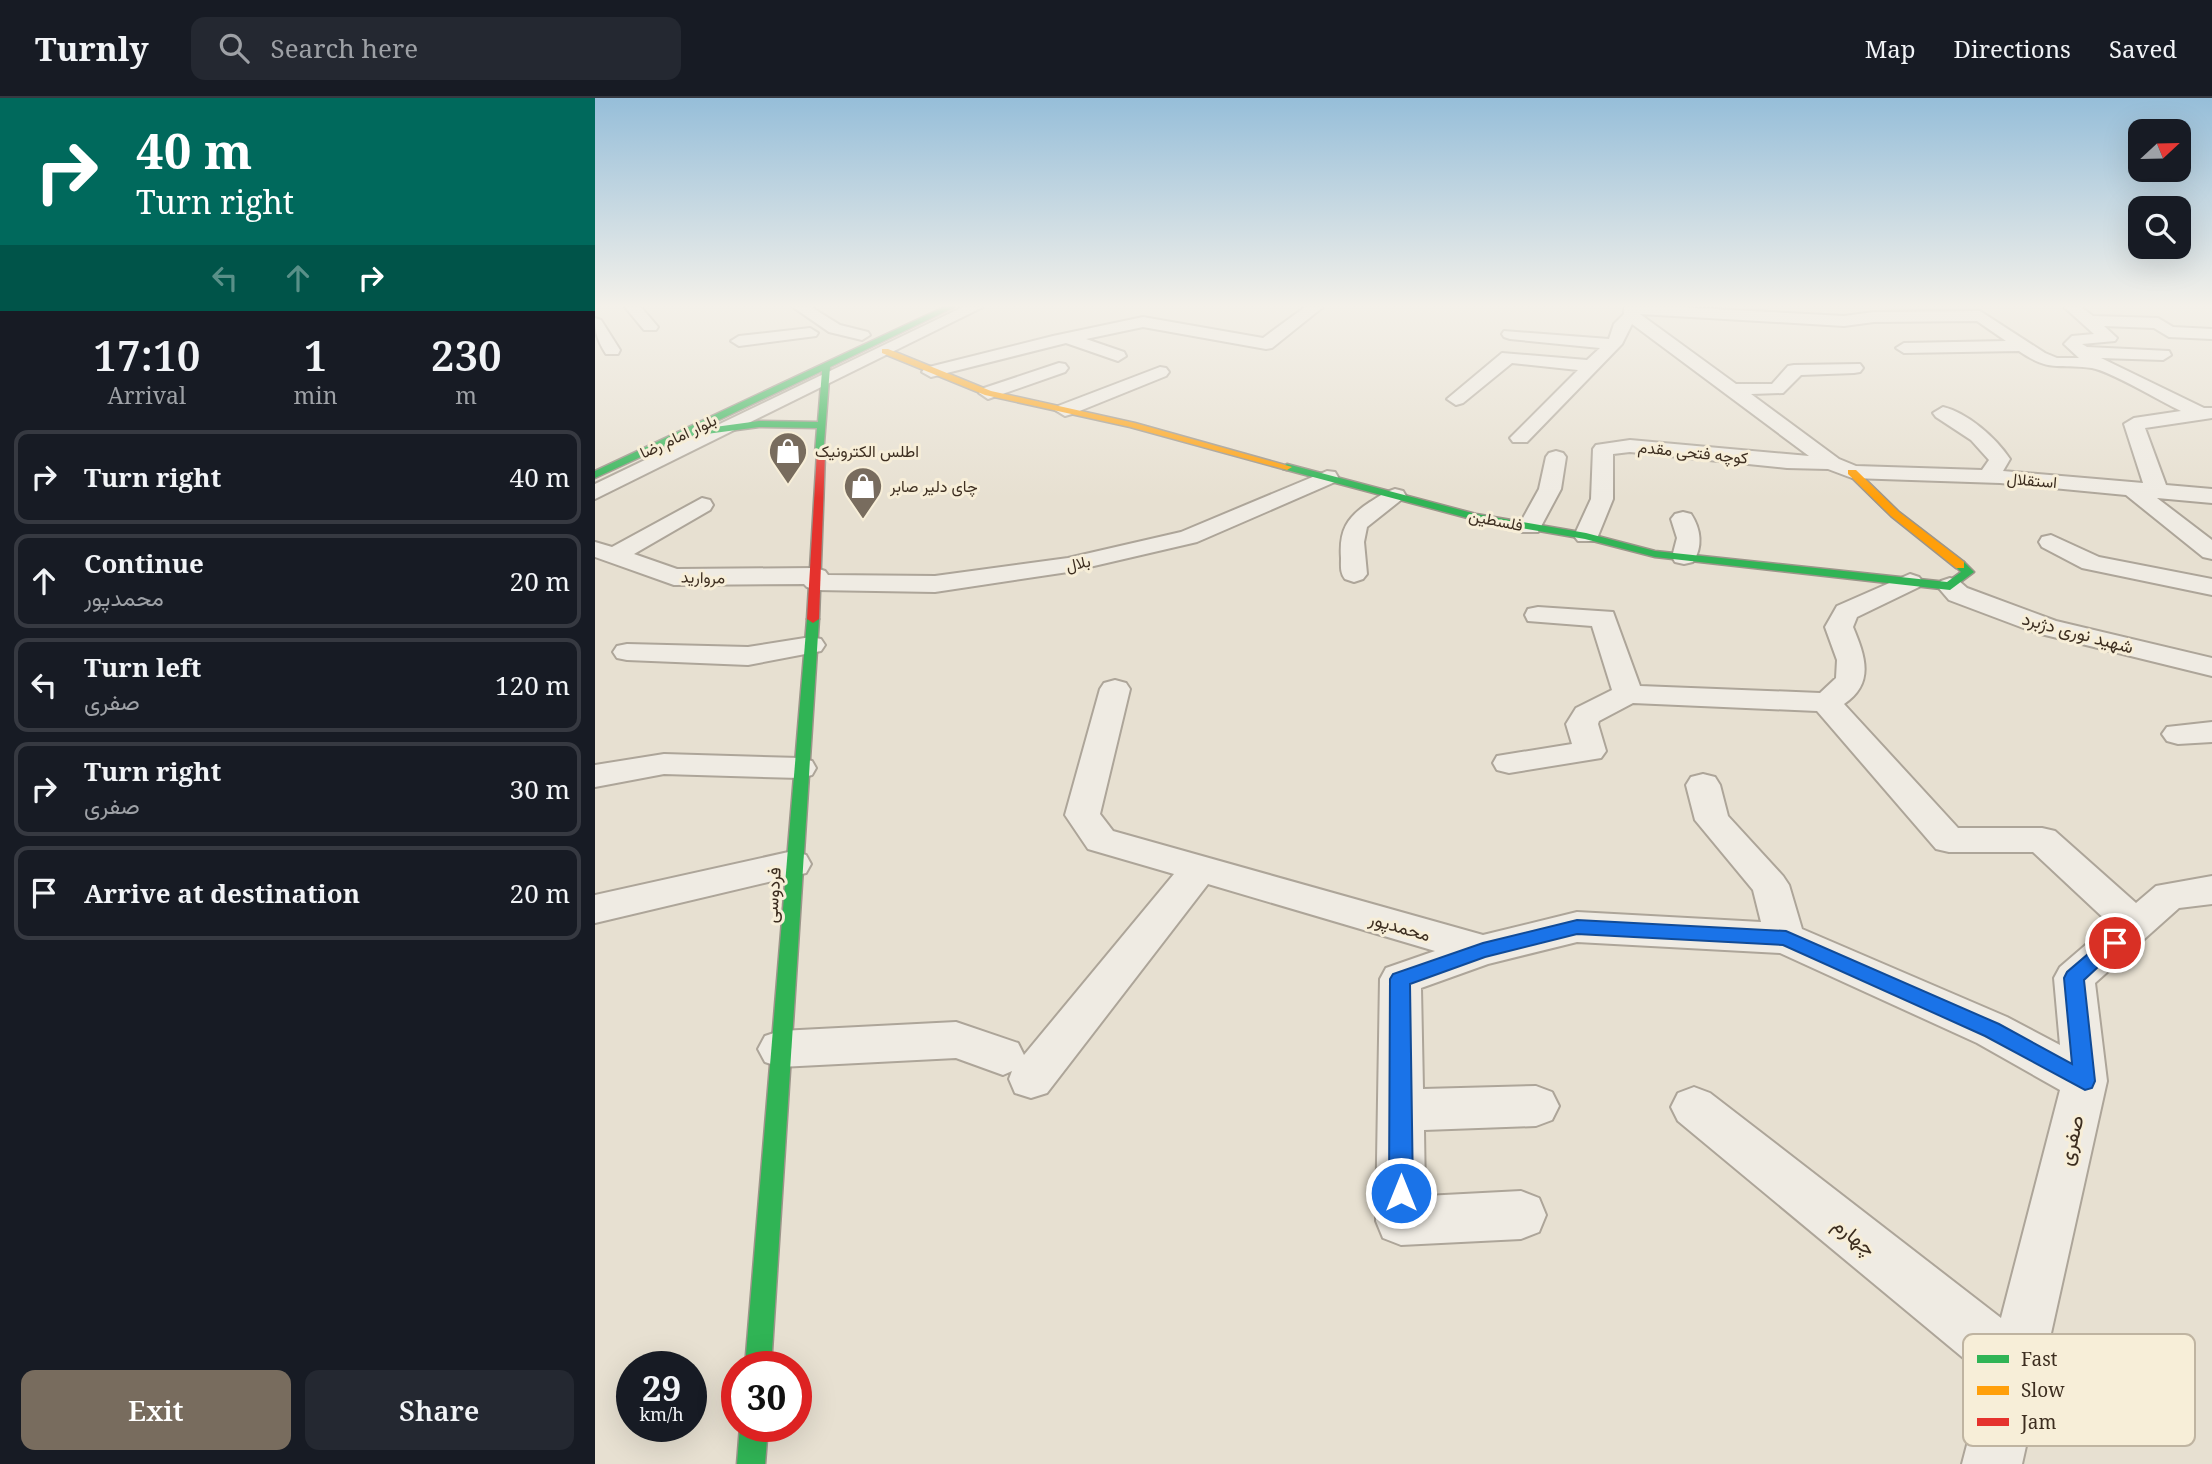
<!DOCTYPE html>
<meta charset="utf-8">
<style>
:root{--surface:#171b24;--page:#242831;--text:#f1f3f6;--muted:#9ea1a6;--line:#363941;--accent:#786c5e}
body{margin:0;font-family:"Noto Serif",Vazirmatn,serif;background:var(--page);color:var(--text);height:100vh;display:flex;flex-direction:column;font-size:26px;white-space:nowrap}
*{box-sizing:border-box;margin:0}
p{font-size:23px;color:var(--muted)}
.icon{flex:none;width:38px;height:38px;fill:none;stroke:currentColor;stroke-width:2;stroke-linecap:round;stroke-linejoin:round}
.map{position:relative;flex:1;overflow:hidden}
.drawer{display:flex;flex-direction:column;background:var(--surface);width:595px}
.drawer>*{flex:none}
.banner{background:#00695c;color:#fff;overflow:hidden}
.needle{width:46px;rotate:68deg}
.buttons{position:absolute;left:1533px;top:21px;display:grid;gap:14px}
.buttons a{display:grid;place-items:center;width:63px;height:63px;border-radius:14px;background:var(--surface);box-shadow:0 7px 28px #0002;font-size:35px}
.speed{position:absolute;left:21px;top:1253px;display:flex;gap:14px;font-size:35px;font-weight:700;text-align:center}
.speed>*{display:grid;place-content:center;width:91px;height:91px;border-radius:50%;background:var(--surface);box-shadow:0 7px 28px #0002;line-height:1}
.speed small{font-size:18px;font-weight:400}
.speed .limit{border:10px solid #d22;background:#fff;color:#111}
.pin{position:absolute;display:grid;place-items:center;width:60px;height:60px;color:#fff;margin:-30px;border:4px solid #fff;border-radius:50%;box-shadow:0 2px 7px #0007}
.me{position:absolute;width:77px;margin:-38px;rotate:0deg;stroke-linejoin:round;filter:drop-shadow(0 0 5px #0008)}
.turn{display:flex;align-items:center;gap:24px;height:147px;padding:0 21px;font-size:32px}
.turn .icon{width:91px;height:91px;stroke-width:2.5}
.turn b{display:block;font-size:49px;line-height:60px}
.lanes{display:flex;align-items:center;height:66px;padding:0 21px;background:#0003;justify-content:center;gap:35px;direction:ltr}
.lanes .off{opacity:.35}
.eta{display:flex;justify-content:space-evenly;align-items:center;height:119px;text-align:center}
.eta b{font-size:42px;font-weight:600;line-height:49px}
.primary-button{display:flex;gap:14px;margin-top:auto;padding:14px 21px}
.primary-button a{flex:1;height:80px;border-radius:14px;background:var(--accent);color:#fff;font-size:28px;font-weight:600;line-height:80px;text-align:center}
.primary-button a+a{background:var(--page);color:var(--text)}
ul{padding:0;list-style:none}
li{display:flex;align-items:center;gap:21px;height:94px;margin:0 14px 10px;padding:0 7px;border:4px solid var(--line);border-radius:14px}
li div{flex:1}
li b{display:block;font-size:26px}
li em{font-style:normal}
header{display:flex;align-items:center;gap:42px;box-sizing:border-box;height:98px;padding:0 35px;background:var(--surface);border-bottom:2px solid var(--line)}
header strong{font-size:33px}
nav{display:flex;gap:38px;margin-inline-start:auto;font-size:24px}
.search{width:490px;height:63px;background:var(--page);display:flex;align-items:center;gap:18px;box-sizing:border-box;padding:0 24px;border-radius:14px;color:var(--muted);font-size:26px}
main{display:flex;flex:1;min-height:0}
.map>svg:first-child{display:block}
</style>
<header>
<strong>Turnly</strong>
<div class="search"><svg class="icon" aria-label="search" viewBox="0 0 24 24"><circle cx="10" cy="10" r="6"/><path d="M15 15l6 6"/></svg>Search here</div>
<nav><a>Map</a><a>Directions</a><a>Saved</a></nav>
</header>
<main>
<section class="drawer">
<div class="banner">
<div class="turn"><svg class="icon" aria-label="right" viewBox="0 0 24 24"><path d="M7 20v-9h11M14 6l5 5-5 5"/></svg><div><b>40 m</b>Turn right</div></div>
<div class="lanes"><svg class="icon off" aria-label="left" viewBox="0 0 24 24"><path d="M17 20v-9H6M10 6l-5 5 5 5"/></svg><svg class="icon off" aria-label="ahead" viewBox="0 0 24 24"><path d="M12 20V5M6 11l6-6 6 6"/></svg><svg class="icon" aria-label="right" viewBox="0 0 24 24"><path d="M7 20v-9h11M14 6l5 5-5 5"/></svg></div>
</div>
<div class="eta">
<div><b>17:10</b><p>Arrival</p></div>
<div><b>1</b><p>min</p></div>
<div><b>230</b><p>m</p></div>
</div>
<ul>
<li><svg class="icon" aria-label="right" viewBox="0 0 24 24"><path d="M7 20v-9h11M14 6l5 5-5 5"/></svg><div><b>Turn right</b></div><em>40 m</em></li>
<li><svg class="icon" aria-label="ahead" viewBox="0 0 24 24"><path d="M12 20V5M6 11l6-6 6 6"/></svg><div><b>Continue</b><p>محمدپور</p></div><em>20 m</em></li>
<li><svg class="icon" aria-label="left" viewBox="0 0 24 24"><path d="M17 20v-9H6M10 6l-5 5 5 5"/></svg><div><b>Turn left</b><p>صفری</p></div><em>120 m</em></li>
<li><svg class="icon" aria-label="right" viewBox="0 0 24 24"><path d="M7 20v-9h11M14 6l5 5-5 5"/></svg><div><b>Turn right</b><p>صفری</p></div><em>30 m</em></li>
<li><svg class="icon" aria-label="arrive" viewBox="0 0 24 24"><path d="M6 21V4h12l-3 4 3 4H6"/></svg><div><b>Arrive at destination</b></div><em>20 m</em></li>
</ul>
<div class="primary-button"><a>Exit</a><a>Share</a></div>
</section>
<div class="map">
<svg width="1617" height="1366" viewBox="0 0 1617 1366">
<rect width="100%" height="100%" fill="#e7e0d1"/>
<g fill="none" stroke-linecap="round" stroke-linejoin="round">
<g stroke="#ada599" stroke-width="4">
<g id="street">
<polygon points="30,209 46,209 63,229 61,232 49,232"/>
<polygon points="198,209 216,209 245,227 273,234 275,237 267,242 234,234"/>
<polygon points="368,209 388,209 0,401 0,386"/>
<polygon points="710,209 728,209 677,250 671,251 548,229 491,241 529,254 531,258 523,263 471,245 336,279 327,274 330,270 458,238 548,219 668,240"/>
<path d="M 1029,209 L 1083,209 L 1249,218 L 1279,214 L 1385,213 L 1450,255 L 1462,260 L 1484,260 L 1469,246 L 1477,238 L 1499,236 L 1469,209 L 1486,209 L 1498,218 L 1563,220 L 1578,229 L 1617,231 L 1617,241 L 1574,239 L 1559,230 L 1509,228 L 1522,240 L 1520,243 L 1487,246 L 1492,249 L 1574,253 L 1576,257 L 1568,262 L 1506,260 L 1609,310 L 1617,310 L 1617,320 L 1550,330 L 1571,387 L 1617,391 L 1617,405 L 1562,400 L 1617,442 L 1617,461 L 1608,459 L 1531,397 L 1405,385 L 1257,380 L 1233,371 L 1192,370 L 1035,354 L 1018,356 L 1018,401 L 1003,438 L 999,443 L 983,443 L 979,438 L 996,401 L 998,351 L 1001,347 L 1035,342 L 1214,358 L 1037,226 L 1027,246 L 932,344 L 918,344 L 915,340 L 983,272 L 917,265 L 868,305 L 861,307 L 852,301 L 907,255 L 992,262 L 1005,250 L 915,241 L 909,239 L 907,236 L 909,233 L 1014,241 L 1019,226 L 1029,216 ZM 1045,216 L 1249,228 L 1279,224 L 1382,223 L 1411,243 L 1309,245 L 1301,250 L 1309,255 L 1424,253 C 1456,275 1464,265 1497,270 C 1515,273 1567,304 1586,313 L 1539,320 L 1529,326 L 1548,385 L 1408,373 L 1415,361 C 1401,340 1373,315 1348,309 L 1338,315 L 1341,319 L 1376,342 L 1394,362 L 1387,372 L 1261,368 L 1244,361 L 1156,296 L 1188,295 L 1206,277 L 1259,275 L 1265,274 L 1268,270 L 1265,266 L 1199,267 L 1193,268 L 1177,286 L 1141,286 Z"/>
<path d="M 0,220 L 6,222 L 25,252 L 23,256 L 11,256 C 3,243 0,236 0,220 Z"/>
<polygon points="215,230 223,235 221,238 144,248 136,243 144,238"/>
<polygon points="464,265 470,266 473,270 470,274 393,301 384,295 386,291"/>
<polygon points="565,269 571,270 574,274 571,278 477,316 470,318 460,312 463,308"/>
<polygon points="961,353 968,355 971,359 966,391 943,434 927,434 923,429 944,391 951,359 954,355"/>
<polygon points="732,373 740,374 743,379 740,384 602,444 473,474 340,494 221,492 212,489 209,486 79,487 0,459 0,444 17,449 107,400 115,402 118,407 115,412 39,456 82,471 221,470 230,473 233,477 340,478 473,460 586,434"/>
<path d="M 800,391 L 808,393 L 811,398 L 772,429 L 769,444 L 772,476 L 768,481 L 759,484 L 750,481 C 745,475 746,468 746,460 C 744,432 752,419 775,404 C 783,399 790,394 800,391 Z"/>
<path d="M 1088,414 L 1096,416 C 1106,431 1108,449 1098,464 L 1089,466 L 1080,464 L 1077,459 L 1082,440 L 1076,421 L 1080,416 Z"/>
<polygon points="1456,437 1504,459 1617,481 1617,497 1487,470 1447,449 1444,444 1447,439"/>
<path d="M 1315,476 L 1324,479 L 1328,484 L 1324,489 L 1262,519 L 1258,529 C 1270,558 1280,585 1249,606 L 1363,730 L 1447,730 L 1460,733 L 1541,805 L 1561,788 L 1617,778 L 1617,806 L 1584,810 L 1500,885 L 1512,983 L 1427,1366 L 1367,1366 L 1390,1278 L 1083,1023 L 1076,1009 L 1083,995 L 1099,989 L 1115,995 L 1406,1220 L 1465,992 L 1382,945 L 1185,855 L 982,844 L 893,866 L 826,890 L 828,991 L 941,988 L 957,994 L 964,1008 L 957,1022 L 941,1028 L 829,1032 L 830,1098 L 926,1093 L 944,1100 L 951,1117 L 944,1134 L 926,1141 L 806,1147 L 788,1140 L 781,1123 L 785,881 L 791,870 L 840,853 L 613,786 L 452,995 L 436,1000 L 420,995 L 414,981 L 417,973 L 408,977 L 361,960 L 185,969 L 170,964 L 163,951 L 170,938 L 185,933 L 361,924 L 423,945 L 429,957 L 579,776 L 493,751 L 470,717 L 505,591 L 509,585 L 520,582 L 531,585 L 535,591 L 505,716 L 518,733 L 888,837 L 982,814 L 1166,824 L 1158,792 L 1100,722 L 1091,687 L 1096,679 L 1108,676 L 1120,679 L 1125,687 L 1133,718 L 1188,778 L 1194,787 L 1207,831 L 1412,919 L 1465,947 L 1459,880 L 1465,869 L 1515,826 L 1438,754 L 1354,754 L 1341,751 L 1222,613 L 1038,605 L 1004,623 L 1003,626 L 1011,653 L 1006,660 L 914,675 L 902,672 L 898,665 L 902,658 L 977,646 L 971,626 L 981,610 L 1017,592 L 997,528 L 933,523 L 930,517 L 933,511 L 943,509 L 1018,514 L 1045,588 L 1225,595 L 1241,580 L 1242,562 L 1230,529 L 1242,508 Z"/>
<polygon points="1355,480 1364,483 1372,490 1461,523 1617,560 1617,578 1442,535 1354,502 1342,488 1346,483"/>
<polygon points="216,539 226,541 230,547 226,553 153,567 32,562 22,560 18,554 22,548 32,546 153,549"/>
<polygon points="1617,624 1617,644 1583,646 1572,643 1567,636 1572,629"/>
<polygon points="69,656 205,660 217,663 221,670 217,677 205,680 69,676 0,689 0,667"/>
<polygon points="198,753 211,757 216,766 211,775 0,825 0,797"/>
</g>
</g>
<g stroke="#9c958a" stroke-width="3">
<g id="fast">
<path d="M 349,209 L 359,209 L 235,269 L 228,358 L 220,356 L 222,330 L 164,329 L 89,339 L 0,380 L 0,373 ZM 227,273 L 223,324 L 164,323 L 105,331 Z"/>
<polygon points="692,366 881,416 991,435 1060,453 1352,484 1366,474 1359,467 1361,464 1369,464 1379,474 1355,492 1060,459 990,441 880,422 688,371 687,369"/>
<polygon points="218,517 224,521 176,1269 150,1269 212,521"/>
<polygon points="145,1328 173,1328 170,1366 142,1366"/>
</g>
</g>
<g stroke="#9c958a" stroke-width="3">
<g id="slow">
<polygon points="287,251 293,251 396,293 540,325 697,369 692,372 535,329 390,297 287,255"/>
<polygon points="1253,372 1261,372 1304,414 1369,464 1369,470 1361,470 1296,418 1253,376"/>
</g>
</g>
<g stroke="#9c958a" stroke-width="3">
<polygon id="jam" points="222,354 230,356 224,521 218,525 212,521"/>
</g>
<use href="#street" fill="#efebe3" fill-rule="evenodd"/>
<use href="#fast" fill="#30b455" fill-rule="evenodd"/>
<use href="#slow" fill="#ff9f0a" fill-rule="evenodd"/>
<use href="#jam" fill="#e5322d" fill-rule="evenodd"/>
</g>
<linearGradient id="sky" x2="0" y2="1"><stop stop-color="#96bed9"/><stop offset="0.52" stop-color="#f4f1ea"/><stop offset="1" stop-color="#f4f1ea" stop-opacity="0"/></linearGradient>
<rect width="1617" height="400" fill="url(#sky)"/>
<polygon fill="#1a73e8" stroke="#114b97" stroke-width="2" points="982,822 1191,833 1404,926 1477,966 1469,880 1472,874 1513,839 1520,837 1527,839 1529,845 1489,882 1500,983 1497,990 1490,992 1390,938 1188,847 982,836 890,859 815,886 818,1095 814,1103 806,1106 798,1103 794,1095 795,881 798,876 888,845"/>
<defs>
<g id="shop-pin" transform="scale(2.0125)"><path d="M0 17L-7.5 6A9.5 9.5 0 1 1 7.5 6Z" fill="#786c5e" stroke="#f7eed8"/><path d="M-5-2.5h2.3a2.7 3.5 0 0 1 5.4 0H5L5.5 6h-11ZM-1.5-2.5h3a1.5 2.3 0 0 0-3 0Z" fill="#fff"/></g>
</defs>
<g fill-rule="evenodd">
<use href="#shop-pin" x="193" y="353"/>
<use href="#shop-pin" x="268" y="388"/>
</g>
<g text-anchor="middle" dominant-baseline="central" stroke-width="6" stroke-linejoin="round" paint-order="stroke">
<g font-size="16" fill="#3d2e20" stroke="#f7eed8">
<text transform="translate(83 338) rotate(-25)">بلوار امام رضا</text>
<text transform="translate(1098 354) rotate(6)">کوچه فتحی مقدم</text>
<text transform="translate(1437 382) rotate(5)">استقلال</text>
<text transform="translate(901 422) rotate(11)">فلسطین</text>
<text transform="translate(483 465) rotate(-12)">بلال</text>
<text transform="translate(108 479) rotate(1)">مروارید</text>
</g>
<g font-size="16" fill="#3d2e20" stroke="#f7eed8" text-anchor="start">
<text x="220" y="353">اطلس الکترونیک</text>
<text x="295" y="388">چای دلیر صابر</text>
</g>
<g font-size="18" fill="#3d2e20" stroke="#f7eed8">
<text transform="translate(1483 534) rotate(15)">شهید نوری دژبرد</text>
<text transform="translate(177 797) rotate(-86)">فردوسی</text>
<text transform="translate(805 828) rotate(16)">محمدپور</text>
</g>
<g font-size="21" fill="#3d2e20" stroke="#f7eed8">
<text transform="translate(1475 1042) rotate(-76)">صفری</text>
<text transform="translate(1260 1138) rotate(39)">چهارم</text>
</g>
</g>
<rect x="1368" y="1236" width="232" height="112" rx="10" fill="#f7eed8" stroke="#bfb4a1" stroke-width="2"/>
<rect x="1382" y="1257" width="32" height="8" fill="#30b455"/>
<rect x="1382" y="1288" width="32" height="9" fill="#ff9f0a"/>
<rect x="1382" y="1320" width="32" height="8" fill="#e5322d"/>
<g font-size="19" fill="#3d2e20">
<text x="1426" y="1268">Fast</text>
<text x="1426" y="1299">Slow</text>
<text x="1426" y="1331">Jam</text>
</g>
</svg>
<div class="buttons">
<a><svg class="needle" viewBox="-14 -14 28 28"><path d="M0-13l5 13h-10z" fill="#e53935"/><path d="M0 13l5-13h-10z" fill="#9ea1a6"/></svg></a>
<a><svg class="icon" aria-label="search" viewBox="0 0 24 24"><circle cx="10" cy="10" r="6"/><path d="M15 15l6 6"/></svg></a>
</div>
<div class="speed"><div>29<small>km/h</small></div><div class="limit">30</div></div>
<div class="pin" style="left:1520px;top:845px;background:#d93025"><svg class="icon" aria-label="arrive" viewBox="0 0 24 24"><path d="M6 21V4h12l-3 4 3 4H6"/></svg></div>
<svg class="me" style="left:806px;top:1095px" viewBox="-20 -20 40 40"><circle r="17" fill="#1a73e8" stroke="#fff" stroke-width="3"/><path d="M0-11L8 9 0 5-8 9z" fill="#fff"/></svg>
</div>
</main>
